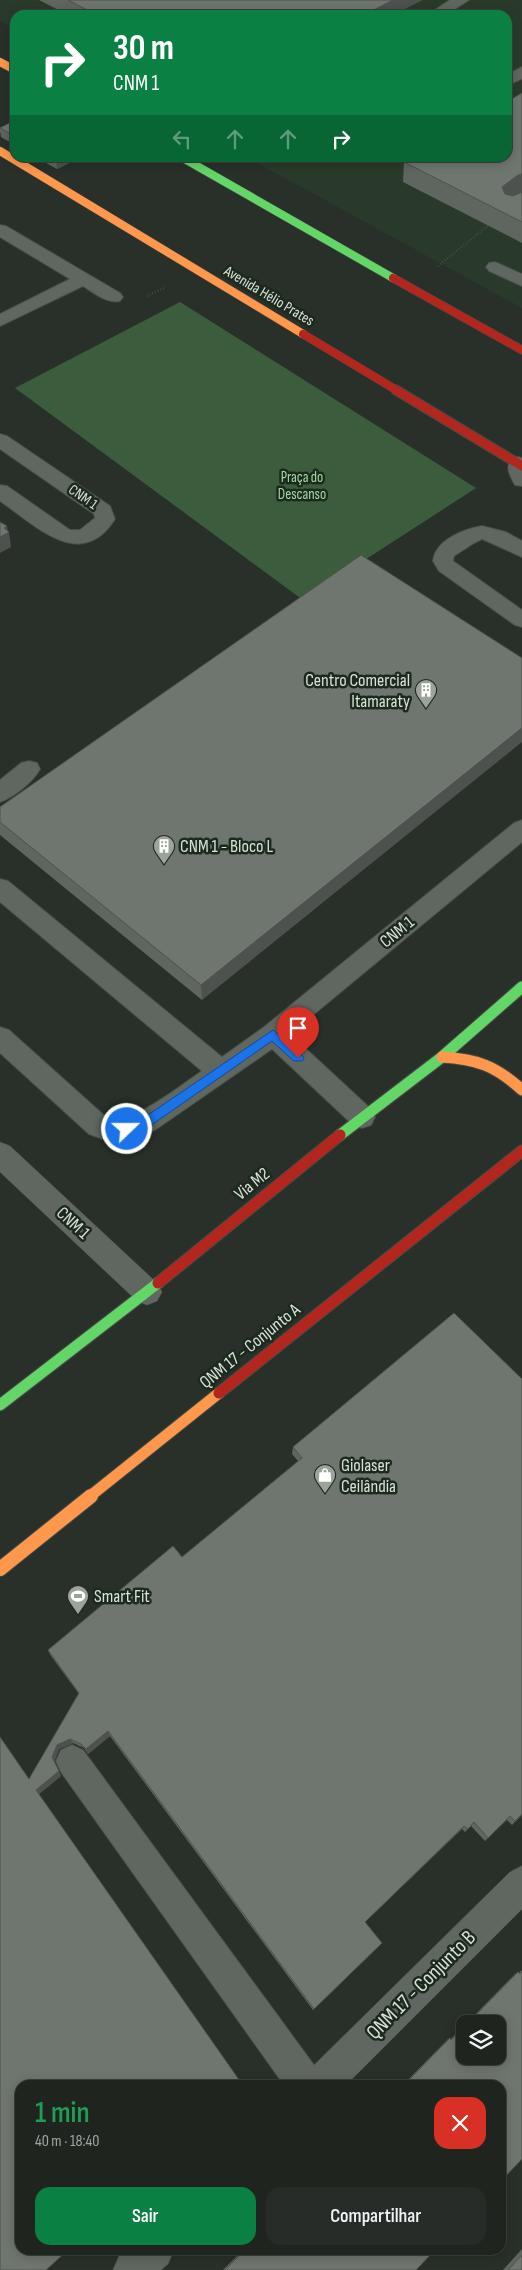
<!DOCTYPE html>
<html lang="pt">
<meta charset="utf-8">
<style>
:root{--surface:#1f241f;--page:#272c28;--text:#f1f3f6;--muted:#a1a4a4;--line:#3c413d;--accent:#0b8043}
body{margin:0;font-family:"Sofia Sans Condensed",sans-serif;background:var(--page);color:var(--text);height:100vh;display:flex;flex-direction:column;font-size:19px;white-space:nowrap}
*{box-sizing:border-box;margin:0}
p{font-size:16px;color:var(--muted)}
.icon{flex:none;width:28px;height:28px;fill:none;stroke:currentColor;stroke-width:2;stroke-linecap:round;stroke-linejoin:round}
.map{position:relative;flex:1;overflow:hidden}
.side{position:absolute;left:15px;top:2080px;width:491px;height:175px;display:flex;flex-direction:column;background:var(--surface);border-radius:15px;box-shadow:0 2px 12px #0003,0 0 0 1px var(--line)}
.side>*{flex:none}
.hud{position:absolute;left:10px;top:10px;width:502px;height:152px;border-radius:15px;box-shadow:0 2px 12px #0003,0 0 0 1px var(--line);background:#0b8043;color:#fff;overflow:hidden}
.fabs{position:absolute;left:456px;top:2015px;display:grid;gap:10px}
.fabs a{display:grid;place-items:center;width:50px;height:50px;border-radius:10px;background:var(--surface);box-shadow:0 2px 12px #0003,0 0 0 1px var(--line);font-size:25px}
.pin{position:absolute;display:grid;place-items:center;width:42px;height:42px;color:#fff;margin:-51px -21px;border-radius:50% 50% 50% 0;rotate:-45deg;box-shadow:0 0 5px #0007}
.pin .icon{rotate:45deg}
.me{position:absolute;width:55px;margin:-28px;rotate:68deg;stroke-linejoin:round;filter:drop-shadow(0 0 4px #0008)}
.turn{display:flex;align-items:center;gap:18px;height:105px;padding:0 20px;font-size:22px}
.turn .icon{width:65px;height:65px;stroke-width:2.5}
.turn b{display:block;font-size:35px;line-height:42px}
.lanes{display:flex;align-items:center;height:48px;padding:0 20px;background:#0003;justify-content:center;gap:25px;direction:ltr}
.lanes .off{opacity:.35}
.round{display:grid;place-items:center;flex:none;width:52px;height:52px;border-radius:15px;background:var(--page)}
.summary{display:flex;align-items:center;justify-content:space-between;height:85px;padding:0 20px}
h1{font-size:30px;font-weight:600;line-height:38px;color:#1e9e55}
.action{display:flex;gap:10px;margin-top:auto;padding:10px 20px}
.action a{flex:1;height:58px;border-radius:15px;background:var(--accent);color:#fff;font-size:20px;font-weight:600;line-height:58px;text-align:center}
.action a+a{background:var(--page);color:var(--text)}
.map>svg:first-child{display:block}
</style>
<div class="map">
<svg width="522" height="2270" viewBox="0 0 522 2270">
<rect width="100%" height="100%" fill="#293029"/>
<polygon fill="#293a2a" points="0,0 522,0 522,308 248,158 508,158 508,15 15,15 15,30 0,21"/>
<polygon fill="#3c5c3e" points="180,302 476,488 303,600 15,388"/>
<g fill="none" stroke-linecap="round" stroke-linejoin="round">
<g stroke="#464c46" stroke-width="2">
<g id="lane">
<polygon points="450,0 469,0 446,15 427,15"/>
<polygon points="522,67 522,79 508,85 508,74"/>
<path d="M 0,225 L 6,226 L 120,293 L 123,297 L 120,301 C 107,304 94,293 83,286 L 0,326 L 0,314 L 70,279 L 0,237 Z"/>
<polygon points="495,262 522,274 522,286 489,271 486,267 489,263"/>
<path d="M 0,434 L 7,436 L 110,506 L 115,519 C 81,573 35,525 0,501 L 0,485 L 7,486 L 70,530 L 80,530 L 95,518 L 94,514 L 0,449 Z"/>
<path d="M 518,457 L 522,458 L 522,486 L 515,485 C 510,476 505,468 511,459 Z"/>
<path d="M 482,526 L 506,532 L 522,541 L 522,557 L 482,539 L 474,543 L 454,556 L 453,561 L 522,610 L 522,627 L 515,625 L 439,571 L 433,561 C 435,540 464,529 482,526 Z"/>
<path d="M 29,761 L 37,763 L 40,769 C 33,782 14,797 0,802 L 0,780 L 21,763 Z"/>
<path d="M 522,820 L 522,842 L 290,1034 L 371,1109 L 375,1117 L 371,1125 L 362,1128 L 353,1125 L 272,1049 L 155,1130 L 113,1143 L 89,1134 L 0,1053 L 0,1027 L 9,1030 L 107,1118 C 130,1127 182,1084 202,1071 L 0,902 L 0,879 L 8,881 L 222,1057 L 264,1027 L 514,823 Z"/>
<polygon points="72,1745 83,1750 319,2072 324,2085 284,2085 61,1772 56,1761 61,1750"/>
</g>
</g>
<g stroke="#464c46" stroke-width="1">
<g id="street">
<polygon points="0,1142 10,1146 157,1283 162,1292 157,1301 147,1305 137,1301 0,1172"/>
<polygon points="522,1866 522,1909 346,2085 301,2085 307,2072 510,1872"/>
<polygon points="126,2250 174,2250 168,2264 161,2270 113,2270 119,2256"/>
</g>
</g>
<g stroke="#464c46" stroke-width="9">
<polyline id="fast-far1" points="183,158 393,278"/>
</g>
<g stroke="#464c46" stroke-width="13">
<g id="fast">
<polyline points="340,1135 442,1057 522,987"/>
<polyline points="0,1405 158,1283"/>
</g>
</g>
<g stroke="#464c46" stroke-width="9">
<g id="slow-far2">
<polyline points="0,62 15,70"/>
<polyline points="0,151 303,334"/>
</g>
</g>
<g stroke="#464c46" stroke-width="13">
<g id="slow-far1">
<path d="M 442,1057 C 477,1059 496,1066 522,1090"/>
<polyline points="89,1497 219,1393"/>
</g>
</g>
<g stroke="#464c46" stroke-width="16">
<polyline id="slow" points="0,1569 91,1496"/>
</g>
<g stroke="#464c46" stroke-width="9">
<g id="jam-far2">
<polyline points="393,278 522,350"/>
<polyline points="303,334 398,391"/>
</g>
</g>
<g stroke="#464c46" stroke-width="11">
<polyline id="jam-far1" points="396,390 522,466"/>
</g>
<g stroke="#464c46" stroke-width="13">
<g id="jam">
<polyline points="158,1283 340,1135"/>
<polyline points="219,1393 522,1151"/>
</g>
</g>
<g stroke="#5e635e" stroke-width="2" stroke-dasharray="0.5 2.5" stroke-linecap="butt">
<polyline points="438,266 490,224"/>
<polyline points="147,296 166,287"/>
</g>
<use href="#lane" fill="#606660" fill-rule="evenodd"/>
<use href="#street" fill="#606660" fill-rule="evenodd"/>
<use href="#fast-far1" stroke="#63d668" stroke-width="8"/>
<use href="#fast" stroke="#63d668" stroke-width="11"/>
<use href="#slow-far2" stroke="#ff974d" stroke-width="8"/>
<use href="#slow-far1" stroke="#ff974d" stroke-width="11"/>
<use href="#slow" stroke="#ff974d" stroke-width="14"/>
<use href="#jam-far2" stroke="#b3261e" stroke-width="8"/>
<use href="#jam-far1" stroke="#b3261e" stroke-width="9"/>
<use href="#jam" stroke="#b3261e" stroke-width="11"/>
</g>
<g fill="#5f655f">
<polygon points="39,0 422,0 393,15 68,15"/>
<polygon points="522,93 522,243 403,182 404,162"/>
<polygon points="15,120 15,145 1,137 0,131 0,128"/>
<polygon points="37,158 79,158 57,169"/>
<polygon points="361,555 202,1000 0,835 0,807"/>
<polygon points="454,1313 522,1815 512,1825 507,1820 485,1841 471,1826 465,1832 462,1829 365,1922 380,1945 313,2010 110,1736 88,1754 84,1748 73,1743 59,1749 54,1762 61,1776 39,1794 20,2085 29,1779 79,1694 51,1656 48,1650 182,1557 298,1461 292,1454 293,1447"/>
<polygon points="522,1970 522,2159 501,2085 403,2085 448,2039 450,2038 451,2039 465,2024 465,2056 498,2024 466,2024 515,1974 518,1972 519,1973"/>
<polygon points="522,2249 522,2270 503,2270"/>
<polygon points="243,2250 435,2250 416,2270 223,2270"/>
</g>
<g fill="#4e524e">
<polygon points="393,0 422,0 393,15 364,15"/>
<polygon points="61,158 79,158 57,169 56,160"/>
<polygon points="522,174 522,192 500,208 502,187 518,175"/>
<polygon points="7,526 8,533 9,532 11,547 0,553 0,537 4,528"/>
<polygon points="522,728 522,742 202,1000 201,985"/>
<polygon points="108,1731 110,1736 88,1754 86,1749"/>
<polygon points="70,1739 73,1743 59,1749 54,1762 61,1776 39,1794 36,1790 52,1757 57,1745"/>
<polygon points="464,1826 462,1829 363,1924 365,1922"/>
</g>
<g fill="#6f756f" stroke="#4e524e">
<polygon points="68,0 393,0 364,15 97,15"/>
<polygon points="522,93 522,174 518,175 502,187 505,194 513,196 522,192 522,222 404,162 412,158 508,158 508,101"/>
<polygon points="15,120 15,136 0,128"/>
<polygon points="52,158 61,158 56,160"/>
<polygon points="0,522 7,526 4,528 9,532 0,537"/>
<polygon points="361,555 522,658 522,728 201,985 0,822 0,807"/>
<polygon points="454,1313 522,1379 522,1814 515,1821 510,1816 488,1838 474,1822 468,1829 464,1826 365,1922 382,1943 314,2009 108,1731 86,1749 81,1744 70,1739 57,1745 52,1757 59,1771 36,1790 242,2084 241,2085 20,2085 20,2250 68,2250 46,2270 0,2270 0,1737 29,1779 79,1693 48,1650 173,1546 182,1557 302,1458 293,1447"/>
<polygon points="518,1972 520,1974 522,1972 522,2159 501,2181 501,2085 404,2085 450,2038 451,2040 465,2026 465,2056 498,2056 498,2024 467,2024"/>
<polygon points="245,2250 435,2250 416,2270 225,2270"/>
<polygon points="522,2255 522,2270 508,2270"/>
</g>
<polygon fill="#1a73e8" stroke="#114b97" points="273,1030 302,1055 304,1058 302,1061 294,1061 272,1041 150,1126 127,1134 123,1133 121,1129 123,1126 142,1119"/>
<defs>
<g id="building-pin" transform="scale(1.125)"><path d="M0 17L-7.5 6A9.5 9.5 0 1 1 7.5 6Z" fill="#9ba39b" stroke="#1c291d"/><path d="M-4-6H4V6H1V3H-1V6H-4ZM-2.5-4.3h1.7v1.8h-1.7ZM.8-4.3h1.7v1.8H.8ZM-2.5-1h1.7V.8h-1.7ZM.8-1h1.7V.8H.8Z" fill="#fff"/></g>
<g id="shop-pin" transform="scale(1.125)"><path d="M0 17L-7.5 6A9.5 9.5 0 1 1 7.5 6Z" fill="#9ba39b" stroke="#1c291d"/><path d="M-5-2.5h2.3a2.7 3.5 0 0 1 5.4 0H5L5.5 6h-11ZM-1.5-2.5h3a1.5 2.3 0 0 0-3 0Z" fill="#fff"/></g>
<g id="stadium-pin" transform="scale(1.125)"><path d="M0 17L-7.5 6A9.5 9.5 0 1 1 7.5 6Z" fill="#9ba39b" stroke="#1c291d"/><path d="M0-5a6.5 5 0 1 0 0 10a6.5 5 0 1 0 0-10ZM-3.5-1.8h7v3.6h-7Z" fill="#fff"/></g>
</defs>
<g fill-rule="evenodd">
<use href="#building-pin" x="426" y="690"/>
<use href="#building-pin" x="164" y="846"/>
<use href="#shop-pin" x="325" y="1475"/>
<use href="#stadium-pin" x="78" y="1596"/>
</g>
<g text-anchor="middle" dominant-baseline="central" stroke-width="5" stroke-linejoin="round" paint-order="stroke">
<g font-size="15" fill="#d9e1d9" stroke="#1c291d">
<text transform="translate(269 296) rotate(31)">Avenida Hélio Prates</text>
<text transform="translate(83 497) rotate(35)">CNM 1</text>
</g>
<g font-size="15" fill="#a2dda4" stroke="#1c291d">
<text x="302" y="477">Praça do<tspan x="302" dy="17">Descanso</tspan></text>
</g>
<g font-size="18" fill="#d9e1d9" stroke="#1c291d" text-anchor="start">
<text x="410" y="680" text-anchor="end">Centro Comercial<tspan x="410" dy="21">Itamaraty</tspan></text>
<text x="180" y="846">CNM 1 - Bloco L</text>
<text x="341" y="1465">Giolaser<tspan x="341" dy="21">Ceilândia</tspan></text>
<text x="94" y="1596">Smart Fit</text>
</g>
<g font-size="18" fill="#d9e1d9" stroke="#1c291d">
<text transform="translate(397 932) rotate(-39)">CNM 1</text>
<text transform="translate(252 1184) rotate(-39)">Via M2</text>
<text transform="translate(73 1223) rotate(43)">CNM 1</text>
<text transform="translate(250 1346) rotate(-39)">QNM 17 - Conjunto A</text>
</g>
<g font-size="21" fill="#d9e1d9" stroke="#1c291d">
<text transform="translate(421 1985) rotate(-45)">QNM 17 - Conjunto B</text>
</g>
</g>
</svg>
<div class="fabs">
<a><svg class="icon" aria-label="layers" viewBox="0 0 24 24"><path d="M12 4l9 5-9 5-9-5zM3 14l9 5 9-5"/></svg></a>
</div>
<div class="pin" style="left:298px;top:1058px;background:#d93025"><svg class="icon" aria-label="arrive" viewBox="0 0 24 24"><path d="M6 21V4h12l-3 4 3 4H6"/></svg></div>
<svg class="me" style="left:127px;top:1129px" viewBox="-20 -20 40 40"><circle r="17" fill="#1a73e8" stroke="#fff" stroke-width="3"/><path d="M0-11L8 9 0 5-8 9z" fill="#fff"/></svg>
<div class="hud">
<div class="turn"><svg class="icon" aria-label="right" viewBox="0 0 24 24"><path d="M7 20v-9h11M14 6l5 5-5 5"/></svg><div><b>30 m</b>CNM 1</div></div>
<div class="lanes"><svg class="icon off" aria-label="left" viewBox="0 0 24 24"><path d="M17 20v-9H6M10 6l-5 5 5 5"/></svg><svg class="icon off" aria-label="ahead" viewBox="0 0 24 24"><path d="M12 20V5M6 11l6-6 6 6"/></svg><svg class="icon off" aria-label="ahead" viewBox="0 0 24 24"><path d="M12 20V5M6 11l6-6 6 6"/></svg><svg class="icon" aria-label="right" viewBox="0 0 24 24"><path d="M7 20v-9h11M14 6l5 5-5 5"/></svg></div>
</div>
<section class="side">
<div class="summary"><div><h1>1 min</h1><p>40 m · 18:40</p></div><a class="round" style="background:#d93025;color:#fff"><svg class="icon" aria-label="close" viewBox="0 0 24 24"><path d="M6 6l12 12M18 6L6 18"/></svg></a></div>
<div class="action"><a>Sair</a><a>Compartilhar</a></div>
</section>
</div>
